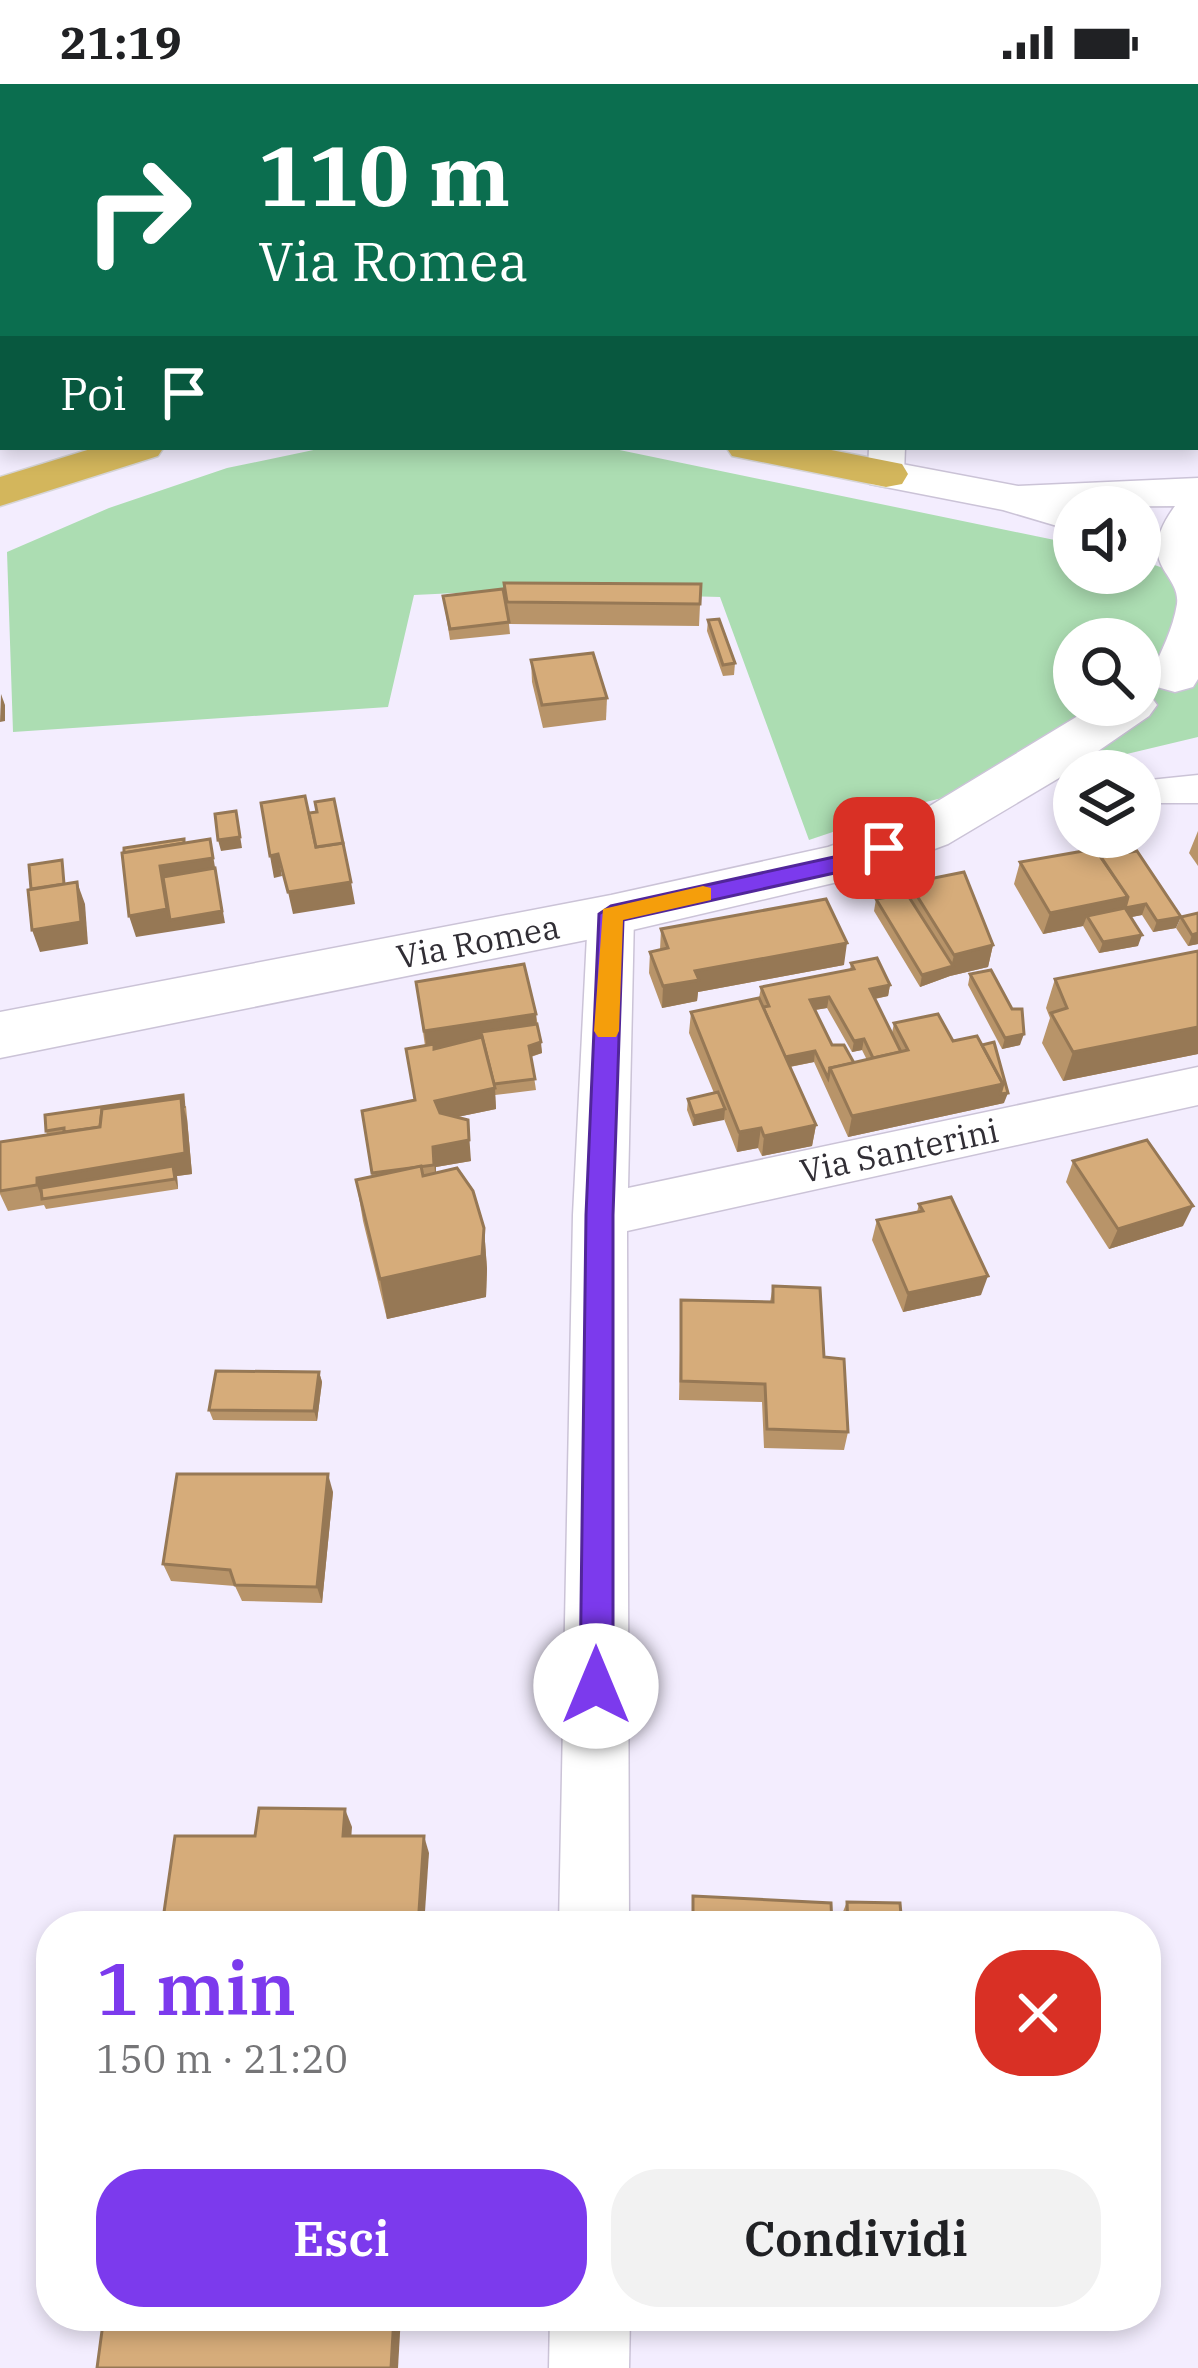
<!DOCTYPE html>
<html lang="it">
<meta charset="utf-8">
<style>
:root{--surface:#fff;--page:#f2f2f2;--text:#202124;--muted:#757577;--accent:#7c3aed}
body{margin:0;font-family:"IBM Plex Serif",serif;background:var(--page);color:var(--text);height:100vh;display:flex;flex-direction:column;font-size:45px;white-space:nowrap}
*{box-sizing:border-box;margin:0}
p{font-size:39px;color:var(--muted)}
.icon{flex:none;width:66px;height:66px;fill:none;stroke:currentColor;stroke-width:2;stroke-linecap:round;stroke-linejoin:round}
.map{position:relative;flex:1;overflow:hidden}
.panel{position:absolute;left:36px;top:1827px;width:1125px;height:420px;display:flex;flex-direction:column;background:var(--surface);border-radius:48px;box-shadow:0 6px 18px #0003}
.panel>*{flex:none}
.top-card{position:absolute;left:0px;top:0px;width:1200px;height:366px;box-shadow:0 6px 18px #0003;background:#0b6e4f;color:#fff;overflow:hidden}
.fabs{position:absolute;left:1053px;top:402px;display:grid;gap:24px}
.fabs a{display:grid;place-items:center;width:108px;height:108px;border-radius:50%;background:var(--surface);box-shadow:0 6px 18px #0003;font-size:60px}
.pin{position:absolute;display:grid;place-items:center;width:102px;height:102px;color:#fff;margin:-51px;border-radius:24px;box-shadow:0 6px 18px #0006}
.me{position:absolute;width:132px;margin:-66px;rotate:0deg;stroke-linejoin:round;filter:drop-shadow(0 0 9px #0008)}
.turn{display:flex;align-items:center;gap:42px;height:252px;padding:0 60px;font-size:54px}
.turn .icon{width:156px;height:156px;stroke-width:2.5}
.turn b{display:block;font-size:84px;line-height:102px}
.then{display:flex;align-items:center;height:114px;padding:0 60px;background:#0003;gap:24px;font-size:45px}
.round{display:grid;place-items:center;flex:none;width:126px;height:126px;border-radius:48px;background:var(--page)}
.head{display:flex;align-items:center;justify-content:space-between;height:204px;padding:0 60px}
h1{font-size:72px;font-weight:600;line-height:90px;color:var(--accent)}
.button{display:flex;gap:24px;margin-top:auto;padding:24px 60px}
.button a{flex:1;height:138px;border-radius:48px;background:var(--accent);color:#fff;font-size:48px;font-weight:600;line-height:138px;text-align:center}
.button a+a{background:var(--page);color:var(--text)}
.status{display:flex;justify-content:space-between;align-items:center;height:84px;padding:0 60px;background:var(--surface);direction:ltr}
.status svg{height:33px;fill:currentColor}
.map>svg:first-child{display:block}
</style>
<div class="status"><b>21:19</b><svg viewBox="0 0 49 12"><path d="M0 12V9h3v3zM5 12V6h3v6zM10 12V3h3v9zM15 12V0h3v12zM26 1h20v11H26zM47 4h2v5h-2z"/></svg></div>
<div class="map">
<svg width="1198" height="2284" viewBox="0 0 1198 2284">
<rect width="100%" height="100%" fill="#f3edfe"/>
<path fill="#acddb2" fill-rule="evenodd" d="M 605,363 L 1074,460 L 1074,489 L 1140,489 L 1140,476 L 1198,496 L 1198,653 L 913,721 L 809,756 L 720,513 L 498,507 L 414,511 L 388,623 L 13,648 L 7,468 L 109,424 L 227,384 L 323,364 ZM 1074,555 L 1140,555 L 1140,621 L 1074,621 Z"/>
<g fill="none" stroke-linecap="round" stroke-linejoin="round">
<g stroke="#cbc3d7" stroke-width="3">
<g id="minor">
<rect x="467" y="0" width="28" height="3"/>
<polygon points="869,363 905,363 904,390 899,398 873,398 868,390"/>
<polygon points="1198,691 1198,719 1140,719 1140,697"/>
<polygon points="611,815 628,819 634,831 628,1104 1198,983 1198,1021 627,1147 629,1842 559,1842 573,1131 588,831 594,819"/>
<polygon points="550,2232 630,2232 629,2284 549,2284"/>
</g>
</g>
<g stroke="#cbc3d7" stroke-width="3">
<g id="secondary">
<path d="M 886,377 L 1018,402 L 1198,394 L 1198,595 L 1193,603 L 1175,608 L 1157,603 L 1150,592 C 1161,568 1173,545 1177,520 C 1181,488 1132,481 1175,422 L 1074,423 L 1074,447 L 1003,426 L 870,400 L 864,390 L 870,380 Z"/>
<polygon points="1140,607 1149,610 1157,621 1149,632 1059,694 948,760 859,793 611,851 0,974 0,928 611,811 828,763 910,734 1096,621 1140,621"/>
</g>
</g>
<g stroke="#d6d5d7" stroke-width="3">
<g id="trunk">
<polygon points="253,0 288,0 251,3"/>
<polygon points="315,0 350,0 313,3"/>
<polygon points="0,249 3,249 0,276"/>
<polygon points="97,363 164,363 158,372 0,422 0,393"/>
<polygon points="726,363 816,363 902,380 908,390 902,400 886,403 732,372"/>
</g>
</g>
<use href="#minor" fill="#fff" fill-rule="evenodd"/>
<use href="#secondary" fill="#fff" fill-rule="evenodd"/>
<use href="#trunk" fill="#d3b65c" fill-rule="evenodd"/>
</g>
<g fill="#b89469" fill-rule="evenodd">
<polygon points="504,499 701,500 699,542 509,540 510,550 450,556 443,512 504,514"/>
<polygon points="708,536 735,579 734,591 723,592 707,547"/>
<polygon points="531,576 607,614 606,636 543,644 532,598"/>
<polygon points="1198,747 1198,782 1189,769"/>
<polygon points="1101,773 1176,844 1153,848 1142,831 1131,833 1138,862 1099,869 1083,842 1043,850 1014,800 1020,778"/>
<polygon points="909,799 993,861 988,883 950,892 920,903 874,827 876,815 907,810"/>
<polygon points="1181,833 1198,860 1188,862 1176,844"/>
<polygon points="661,845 844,881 698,908 697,917 662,924 649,889 650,868 660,866"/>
<polygon points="1198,867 1198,970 1063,997 1042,959 1050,934 1046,924 1055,895"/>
<path d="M 851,879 L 890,901 L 888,912 L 875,915 L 892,949 L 894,939 L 953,957 L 1004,1019 L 848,1053 L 814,978 L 790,983 L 816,1041 L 812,1062 L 762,1072 L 758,1064 L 737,1068 L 724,1035 L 693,1042 L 687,1026 L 688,1015 L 714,1009 L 689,949 L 691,928 L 759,914 L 761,903 L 850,886 ZM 827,924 L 852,968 L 862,966 L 867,976 L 854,979 L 832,961 L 815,926 Z"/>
<polygon points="970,890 1020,961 1002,965 968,901"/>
<polygon points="416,898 536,930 542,969 531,973 536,1006 495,1011 496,1025 457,1033 471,1077 436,1083 436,1089 484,1144 487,1185 486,1213 387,1235 363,1137 356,1096 372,1092 362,1027 414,1016 425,962"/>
<polygon points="186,1022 192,1090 177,1092 178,1105 46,1125 44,1121 8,1127 0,1110 0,1058 47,1051 46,1047"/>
<polygon points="1073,1077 1183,1142 1109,1165 1066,1098"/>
<polygon points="919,1120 981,1211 903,1228 872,1156 877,1136 917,1128"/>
<polygon points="773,1202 824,1273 848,1348 844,1366 764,1364 762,1318 679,1316 681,1216 770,1218"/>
<polygon points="319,1288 322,1298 317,1337 213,1336 209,1326"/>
<polygon points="333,1408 322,1519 242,1517 235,1502 171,1497 163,1480"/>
<polygon points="847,1818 902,1842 842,1842 842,1830"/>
</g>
<g fill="#967855">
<polygon points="1,610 5,621 5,637 0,638"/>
<polygon points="236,727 242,764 221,767 218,756"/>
<polygon points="210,755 225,839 136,853 129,832 129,791"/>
<polygon points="278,770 282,792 274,794 270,772"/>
<polygon points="77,798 85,820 88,860 40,868 32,846"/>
<polygon points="351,798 355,820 293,830 288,808"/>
<polygon points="1128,813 1146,820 1142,831 1092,841 1087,832 1083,842 1043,850 1050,829"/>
<polygon points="1181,833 1176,844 1153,848 1157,837"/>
<polygon points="1198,849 1198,860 1188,862 1192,851"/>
<polygon points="1142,851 1138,862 1099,869 1103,858"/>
<polygon points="847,859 844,881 698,908 697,917 662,924 663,902 695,887"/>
<polygon points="993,861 988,883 950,892 920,903 922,891 951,883 954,871"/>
<polygon points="890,901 888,912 868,916 870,905"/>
<polygon points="829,913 827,924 808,927 810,916"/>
<polygon points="536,930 537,951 427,968 424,947"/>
<polygon points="1198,943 1198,970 1063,997 1073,968"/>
<polygon points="1024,950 1020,961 1002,965 1005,954"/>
<polygon points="864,955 862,966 852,968 854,957"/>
<polygon points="541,958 542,969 529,973 529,962"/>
<polygon points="815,967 814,978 778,985 780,974"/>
<polygon points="1003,1000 1008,1009 1004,1019 848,1053 852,1032"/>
<polygon points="495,1004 496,1025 438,1037 435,1017"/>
<polygon points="181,1014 187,1035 192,1090 177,1092 178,1105 174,1093 42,1115 37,1101 37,1094"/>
<polygon points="725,1025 724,1036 693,1042 694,1032"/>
<polygon points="468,1036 471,1077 436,1083 436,1101 433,1063"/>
<polygon points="816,1041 812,1062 762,1072 764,1052"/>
<polygon points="761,1044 758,1064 737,1068 739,1048"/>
<polygon points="1193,1122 1183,1142 1109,1165 1118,1145"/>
<polygon points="484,1144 487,1185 486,1213 387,1235 380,1195"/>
<polygon points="988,1192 981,1211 903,1228 908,1209"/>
<polygon points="319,1288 322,1298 317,1337 314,1327"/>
<polygon points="328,1390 333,1408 322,1519 317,1503"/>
<polygon points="345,1725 352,1743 350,1770 343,1752"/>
<polygon points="424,1752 429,1769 424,1842 418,1842"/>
<polygon points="394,2232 401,2232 398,2284 391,2284"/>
</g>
<g fill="#d6ac7a" stroke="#967855" stroke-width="3">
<polygon points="504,499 701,500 700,520 507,518"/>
<polygon points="503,505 509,538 450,545 443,512"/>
<polygon points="719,535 735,579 723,581 708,536"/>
<polygon points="593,569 607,614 542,621 531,576"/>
<polygon points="305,712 316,763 343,759 351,798 288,808 278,770 270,772 261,719"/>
<polygon points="334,715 343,759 316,763 309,729 317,728 315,718"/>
<polygon points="236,727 240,753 218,756 215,730"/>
<polygon points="184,755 184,759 124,769 124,764"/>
<polygon points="210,755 213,774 160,782 167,825 129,832 122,769"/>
<polygon points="1095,765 1128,813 1050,829 1020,778"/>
<polygon points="1137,767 1181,833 1157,837 1146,820 1125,824 1128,813 1101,773"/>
<polygon points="62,776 64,800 31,805 29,781"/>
<polygon points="215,784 222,827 170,836 163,793"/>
<polygon points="964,788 993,861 954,871 909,799"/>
<polygon points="77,798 81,838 32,846 28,806"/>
<polygon points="907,810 953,882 922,891 876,815"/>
<polygon points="826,815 847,859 695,887 699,896 663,902 650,868 668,864 661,845"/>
<polygon points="1125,824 1142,851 1103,858 1087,832"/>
<polygon points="1198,829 1198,849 1192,851 1181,833"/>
<polygon points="1198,867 1198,943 1073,968 1051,929 1067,924 1055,895"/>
<polygon points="877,874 890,901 870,905 901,968 873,974 864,955 854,957 829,913 810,916 832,961 844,961 854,979 830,984 828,994 815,967 785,973 763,923 769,922 761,903 854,885 851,879"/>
<polygon points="524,880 536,930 424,947 416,898"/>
<polygon points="991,886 1012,925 1022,925 1024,950 1005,954 970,890"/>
<polygon points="759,914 816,1041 764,1052 761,1044 739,1048 691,928"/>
<polygon points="938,930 953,957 977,952 1003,1000 852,1032 830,984 908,966 894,939"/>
<polygon points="537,940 541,958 529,962 535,995 494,1000 481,948"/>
<polygon points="482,953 495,1004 435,1017 440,1029 468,1036 469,1056 433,1063 434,1081 372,1089 362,1027 415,1016 406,965 434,960 434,965"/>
<polygon points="994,958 1008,1009 1000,1010 1003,1000 982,961"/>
<polygon points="718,1008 725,1025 694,1032 688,1015"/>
<polygon points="183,1011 184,1024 181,1014 102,1025 100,1043 64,1048 64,1044 46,1047 45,1031"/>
<polygon points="181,1014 185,1069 37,1094 37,1101 0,1107 0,1058 100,1043 102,1025"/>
<polygon points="1147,1056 1193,1122 1118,1145 1073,1077"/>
<polygon points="173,1082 175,1095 42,1115 41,1104"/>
<polygon points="421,1082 423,1092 457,1084 473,1107 484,1144 482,1172 380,1195 356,1096"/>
<polygon points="951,1113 988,1192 908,1209 877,1136 923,1127 919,1120"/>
<polygon points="773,1202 820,1204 824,1273 844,1275 848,1348 767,1345 765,1300 681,1297 681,1216 773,1218"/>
<polygon points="216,1287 319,1288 314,1327 209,1326"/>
<polygon points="177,1390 328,1390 317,1503 235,1501 230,1486 163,1480"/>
<polygon points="259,1724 345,1725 343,1752 424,1752 418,1842 162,1842 175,1752 255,1752"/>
<polygon points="693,1812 831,1819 832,1842 693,1842"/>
<polygon points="847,1818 900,1819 902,1842 848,1842"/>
<polygon points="104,2232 394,2232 391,2284 97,2284"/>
</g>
<polygon fill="#7c3aed" stroke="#51269a" stroke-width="3" points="884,756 895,764 892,769 839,788 623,836 613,1131 613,1602 608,1613 596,1618 585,1613 580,1602 586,1131 599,830 611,822 834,773"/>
<polygon fill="#f59e0b" points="703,802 711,804 711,816 623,836 619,947 616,953 598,953 594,947 603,825"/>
<g text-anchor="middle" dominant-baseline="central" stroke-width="9" stroke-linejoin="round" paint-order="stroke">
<g font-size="33" fill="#312e35" stroke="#fff">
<text transform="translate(478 857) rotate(-11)">Via Romea</text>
<text transform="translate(899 1066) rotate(-12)">Via Santerini</text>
</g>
</g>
</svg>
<div class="fabs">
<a><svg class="icon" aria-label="sound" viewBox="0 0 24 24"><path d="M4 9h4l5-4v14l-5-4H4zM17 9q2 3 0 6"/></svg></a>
<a><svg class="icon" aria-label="search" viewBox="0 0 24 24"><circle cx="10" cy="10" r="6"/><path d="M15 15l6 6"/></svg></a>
<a><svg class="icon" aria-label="layers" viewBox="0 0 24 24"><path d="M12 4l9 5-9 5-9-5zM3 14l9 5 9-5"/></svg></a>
</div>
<div class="pin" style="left:884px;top:764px;background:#d93025"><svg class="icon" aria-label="arrive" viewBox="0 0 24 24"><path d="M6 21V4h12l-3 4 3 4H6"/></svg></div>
<svg class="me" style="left:596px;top:1602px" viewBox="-20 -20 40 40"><circle r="19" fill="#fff"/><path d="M0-13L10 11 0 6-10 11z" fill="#7c3aed"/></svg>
<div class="top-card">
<div class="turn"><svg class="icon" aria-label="right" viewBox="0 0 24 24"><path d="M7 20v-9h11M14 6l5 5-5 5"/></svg><div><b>110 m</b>Via Romea</div></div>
<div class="then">Poi<svg class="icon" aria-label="arrive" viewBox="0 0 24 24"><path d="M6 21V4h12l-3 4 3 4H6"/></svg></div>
</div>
<section class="panel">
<div class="head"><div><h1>1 min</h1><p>150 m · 21:20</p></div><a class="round" style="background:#d93025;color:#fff"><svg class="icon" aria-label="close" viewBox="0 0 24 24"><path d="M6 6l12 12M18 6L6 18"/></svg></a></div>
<div class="button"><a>Esci</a><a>Condividi</a></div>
</section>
</div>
